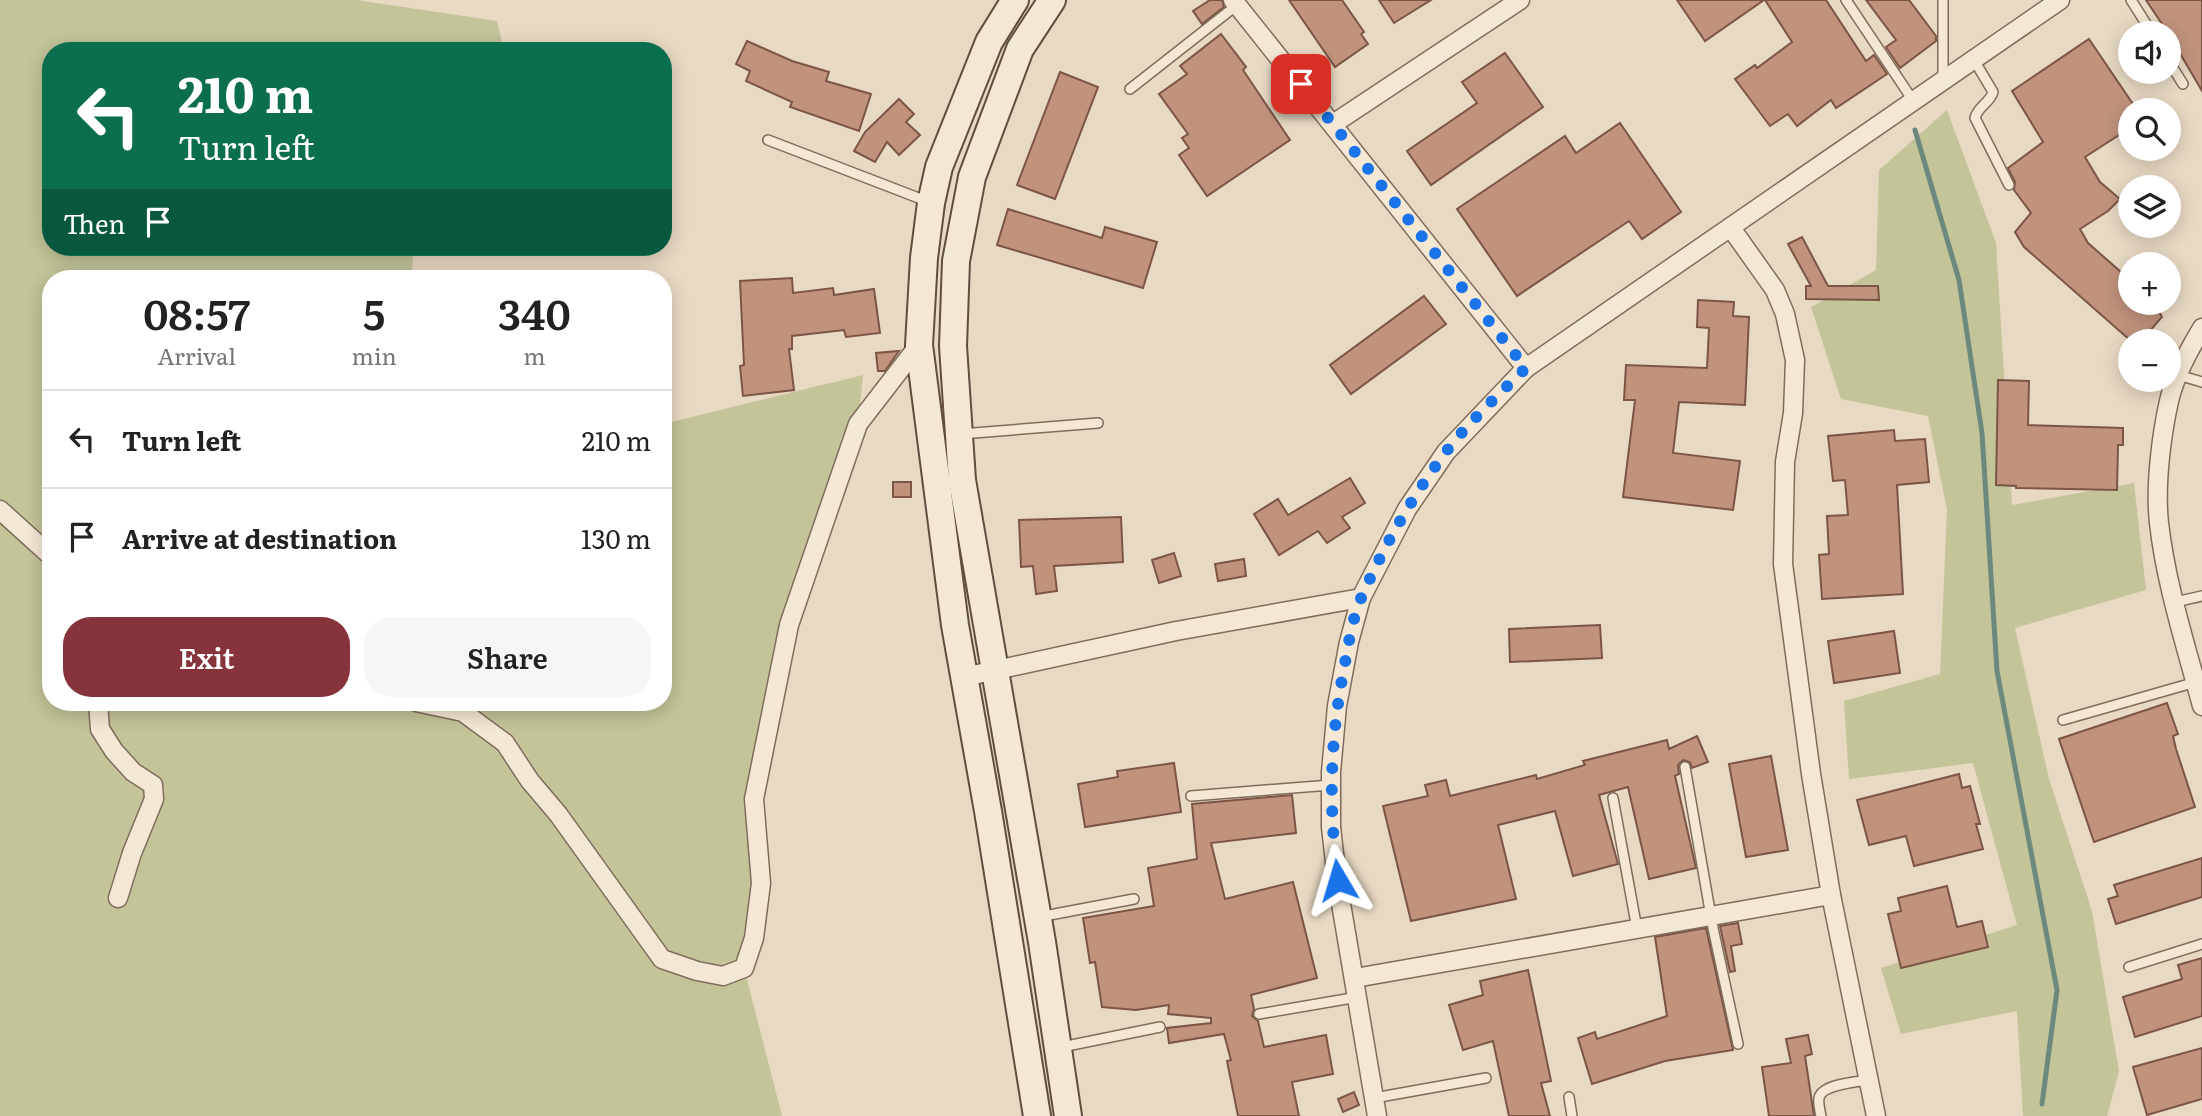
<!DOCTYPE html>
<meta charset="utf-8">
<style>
:root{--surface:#fff;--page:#f6f6f6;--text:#222;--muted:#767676;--line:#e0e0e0;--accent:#87333b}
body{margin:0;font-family:Literata,serif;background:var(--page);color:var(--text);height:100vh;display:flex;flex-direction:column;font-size:26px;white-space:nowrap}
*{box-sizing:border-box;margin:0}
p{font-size:23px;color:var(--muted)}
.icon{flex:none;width:38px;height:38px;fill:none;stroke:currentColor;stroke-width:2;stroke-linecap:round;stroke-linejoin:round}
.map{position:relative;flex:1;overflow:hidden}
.side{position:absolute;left:42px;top:270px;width:630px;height:441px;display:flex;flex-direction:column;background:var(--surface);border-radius:28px;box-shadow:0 4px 18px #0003}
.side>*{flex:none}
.hud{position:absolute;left:42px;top:42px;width:630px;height:214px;border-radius:28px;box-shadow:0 4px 18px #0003;background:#0b6e4f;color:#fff;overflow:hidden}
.controls{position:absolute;left:2118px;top:21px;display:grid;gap:14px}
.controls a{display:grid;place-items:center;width:63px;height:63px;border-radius:50%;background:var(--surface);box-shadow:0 4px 18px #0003;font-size:35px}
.pin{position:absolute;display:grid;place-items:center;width:60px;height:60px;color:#fff;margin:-30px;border-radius:14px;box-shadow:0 4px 10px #0006}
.me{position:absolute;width:77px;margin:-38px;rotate:353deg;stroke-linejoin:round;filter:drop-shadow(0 0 5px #0008)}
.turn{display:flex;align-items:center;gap:24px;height:147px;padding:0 21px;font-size:32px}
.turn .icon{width:91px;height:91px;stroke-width:2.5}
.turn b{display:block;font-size:49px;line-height:60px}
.then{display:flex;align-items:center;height:66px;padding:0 21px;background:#0003;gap:14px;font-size:26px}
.eta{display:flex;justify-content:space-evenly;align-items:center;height:119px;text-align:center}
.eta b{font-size:42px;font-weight:600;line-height:49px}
.cta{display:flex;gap:14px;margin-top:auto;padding:14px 21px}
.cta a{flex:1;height:80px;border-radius:28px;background:var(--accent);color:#fff;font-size:28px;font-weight:600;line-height:80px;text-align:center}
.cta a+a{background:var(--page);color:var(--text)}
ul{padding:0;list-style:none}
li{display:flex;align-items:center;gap:21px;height:98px;padding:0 21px;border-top:2px solid var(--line)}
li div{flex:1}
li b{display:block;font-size:26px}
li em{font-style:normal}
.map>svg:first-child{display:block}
</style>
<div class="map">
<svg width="2202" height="1116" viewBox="0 0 2202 1116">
<rect width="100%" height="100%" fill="#e8d9c3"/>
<g fill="#c3c498">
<polygon points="0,0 356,0 497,21 504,51 51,51 51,247 413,247 412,278 51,278 51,702 663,702 663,424 863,375 858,424 789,625 754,799 761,883 744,968 782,1116 0,1116"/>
<polygon points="1947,110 1996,243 2012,505 2134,483 2146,590 2015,628 2049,779 2092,911 2119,1071 2107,1116 2023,1116 2017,1011 1901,1034 1881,968 2017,925 1973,763 1849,779 1844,701 1940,674 1947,510 1928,416 1841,399 1811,307 1876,270 1879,170"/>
</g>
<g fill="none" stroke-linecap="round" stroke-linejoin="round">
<polyline stroke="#6d887f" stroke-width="5" points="1915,130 1959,280 1982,433 1997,671 2057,990 2042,1104"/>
</g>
<g fill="#c1937d" stroke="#7c5545" stroke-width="2">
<polygon points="1210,0 1222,0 1224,7 1202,24 1193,11"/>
<polygon points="1289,0 1342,0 1364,32 1361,34 1368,44 1335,67"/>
<polygon points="1379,0 1431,0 1394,23"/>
<polygon points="1677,0 1764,0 1705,41"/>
<polygon points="1765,0 1826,0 1866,61 1874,55 1887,74 1836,108 1831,100 1797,126 1788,114 1770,126 1735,79 1755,65 1757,68 1792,42"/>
<polygon points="1866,0 1909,0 1936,36 1936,41 1900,68 1886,47 1896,40"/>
<polygon points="2146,0 2202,0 2202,91 2168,33"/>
<polygon points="1221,34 1246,67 1243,70 1290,140 1207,196 1179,155 1189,148 1182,138 1188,134 1159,94 1187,74 1180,66"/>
<polygon points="2089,39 2137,110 2130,110 2130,128 2085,157 2100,182 2120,199 2108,211 2080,229 2088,243 2130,280 2130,303 2154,303 2162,317 2149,332 2134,341 2131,341 2024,247 2015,232 2031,213 2014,190 2015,182 2008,168 2043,142 2012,91"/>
<polygon points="747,41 792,61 829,72 826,81 871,94 859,131 790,107 792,102 746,81 750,71 736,64"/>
<polygon points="1505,53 1543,107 1431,185 1407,151 1477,103 1462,82"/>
<polygon points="1060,72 1098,87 1055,199 1017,185"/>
<polygon points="899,99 914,114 906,122 920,135 899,155 887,142 875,162 854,151 865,132"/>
<polygon points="1620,123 1681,212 1642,239 1629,221 1517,296 1457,209 1565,136 1576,153"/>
<polygon points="1008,209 1102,238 1105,227 1157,242 1143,288 997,245"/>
<polygon points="1802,237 1828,286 1878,286 1879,300 1806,299 1806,286 1811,286 1788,244"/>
<polygon points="792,278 793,293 833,288 834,295 874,289 880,333 846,337 844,330 792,336 792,349 789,349 794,390 743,396 740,366 744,365 740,281"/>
<polygon points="1424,296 1446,324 1351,394 1330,365"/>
<polygon points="1698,300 1734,302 1733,316 1749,317 1745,405 1679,402 1673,453 1740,461 1733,510 1623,497 1635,400 1624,400 1626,365 1707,368 1709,328 1697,327"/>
<polygon points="899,351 885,371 878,371 876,353"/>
<polygon points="1998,380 2029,381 2028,425 2123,428 2123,445 2118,445 2117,490 2016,488 2016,486 1996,485"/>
<polygon points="1894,430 1895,441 1925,439 1929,482 1897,485 1903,594 1822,599 1819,555 1829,554 1827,516 1848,515 1845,480 1833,481 1828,436"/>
<polygon points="1350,478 1365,503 1342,517 1350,528 1327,543 1318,531 1279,555 1254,514 1278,499 1288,515"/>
<rect x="893" y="482" width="18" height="15"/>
<polygon points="1121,517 1123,562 1054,566 1057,591 1036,594 1033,566 1021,567 1019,520"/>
<polygon points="1174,553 1181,576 1159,583 1152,560"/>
<polygon points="1244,559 1246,576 1218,581 1215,564"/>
<polygon points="1600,625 1602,658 1510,662 1509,629"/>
<polygon points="1894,631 1900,673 1834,683 1828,641"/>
<polygon points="2167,703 2178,734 2173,736 2176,749 2195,807 2094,842 2059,739"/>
<polygon points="1697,736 1708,762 1692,768 1690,762 1683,760 1678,765 1679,774 1675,776 1696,868 1649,879 1628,787 1599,795 1618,864 1573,876 1555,811 1498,825 1516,899 1411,921 1383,806 1428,796 1425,785 1446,780 1450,796 1536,775 1537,779 1585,765 1583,761 1667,740 1669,749"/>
<polygon points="1771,756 1788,850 1746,857 1729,764"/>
<polygon points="1174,763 1181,812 1085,827 1078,784 1118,777 1117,771"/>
<polygon points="1959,774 1962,788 1970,786 1980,824 1976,824 1983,849 1914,866 1906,836 1869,845 1857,800"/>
<polygon points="1292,795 1296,833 1211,843 1225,899 1293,882 1317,978 1251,995 1254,1009 1252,1016 1258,1021 1264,1047 1326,1035 1333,1074 1292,1082 1299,1116 1238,1116 1227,1061 1231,1060 1224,1034 1169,1043 1167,1028 1211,1023 1211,1018 1168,1014 1169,1005 1136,1010 1102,1007 1095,962 1090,963 1083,918 1154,906 1148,868 1197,859 1192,804"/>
<polygon points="2202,858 2202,897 2116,924 2108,899 2118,896 2114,885"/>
<polygon points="1947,886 1957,927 1982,921 1988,947 1901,968 1888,914 1901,911 1898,898"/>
<polygon points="1738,923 1742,944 1731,946 1735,971 1730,972 1720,926"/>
<polygon points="1706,928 1733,1050 1665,1061 1592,1084 1578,1038 1595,1032 1597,1039 1667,1016 1655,937"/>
<polygon points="2202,958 2202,1016 2135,1037 2123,997 2182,979 2178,965"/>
<polygon points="1528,970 1551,1081 1541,1083 1550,1116 1509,1116 1493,1041 1463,1050 1449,1005 1483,995 1480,981"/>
<polygon points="1808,1035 1812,1054 1805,1056 1814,1116 1769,1116 1762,1067 1791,1063 1786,1039"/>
<polygon points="2202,1048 2202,1099 2147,1115 2133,1067"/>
<polygon points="1354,1092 1359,1105 1343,1112 1338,1099"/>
</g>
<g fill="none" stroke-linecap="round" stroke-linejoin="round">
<g stroke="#806c5c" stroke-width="12">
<g id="lane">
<polyline points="1846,0 1914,102"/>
<polyline points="2131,0 2152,33"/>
<path d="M 1974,60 L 1993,92 C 1990,103 1978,106 1975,118 L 2009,185"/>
<polyline points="2168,60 2183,84"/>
<polyline points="1943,82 1943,0"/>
<polyline points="1130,89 1237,5"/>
<polyline points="768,140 929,202"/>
<polyline points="2178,375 2202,382"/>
<polyline points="961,434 1098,423"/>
<polyline points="2175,602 2202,596"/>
<polyline points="2063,720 2196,682"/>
<polyline points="1685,767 1713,928 1738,1044"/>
<polyline points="1191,796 1331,785"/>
<polyline points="1613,798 1637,929"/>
<polyline points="1039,917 1134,899"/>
<polyline points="2129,967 2202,944"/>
<polyline points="1259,1014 1358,997"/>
<polyline points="1062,1047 1160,1027"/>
<polyline points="1569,1097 1572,1116"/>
<polyline points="1374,1098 1486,1078"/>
<path d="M 1821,1116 C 1820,1111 1818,1103 1819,1098 C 1822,1084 1857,1082 1868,1080"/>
</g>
</g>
<g stroke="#806c5c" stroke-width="21">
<g id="street">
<polyline points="1233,0 1526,368"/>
<polyline points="1333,124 1520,0"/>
<polyline points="1731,228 1775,290 1785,314 1795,360 1793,413 1785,462 1783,564 1811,774 1831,895 1876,1116"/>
<path d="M 2202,328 C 2189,350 2175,375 2169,401 C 2161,437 2155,487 2159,523 C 2166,585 2186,646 2202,706"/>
<polyline points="0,510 51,556"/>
<polyline points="964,677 1176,631 1361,598"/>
<polyline points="98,702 100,729 114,751 133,772 153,785 154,799 132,853 118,898"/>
<polyline points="416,702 463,712 505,743 530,781 558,814 662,959 697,971 723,976 744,968 754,938 761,883 754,799 789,625 858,424 919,345"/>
<polyline points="1355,978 1831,895"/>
<polyline points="1377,1116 1337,880 1331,827 1331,772 1337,706 1349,642 1361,598 1407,509 1446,452 1526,368 2060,0"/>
</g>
</g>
<g stroke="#614d3f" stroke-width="30">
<g id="secondary">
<polyline points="1015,0 989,42 939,167 931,203 924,258 919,345 955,625 988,811 1037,1116"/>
<polyline points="1052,0 1020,49 972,177 956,261 953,346 962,480 1042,942 1068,1116"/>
</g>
</g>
<use href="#lane" stroke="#f4e8d4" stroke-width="9"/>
<use href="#street" stroke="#f4e8d4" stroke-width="18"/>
<use href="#secondary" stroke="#f4e8d4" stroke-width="26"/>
</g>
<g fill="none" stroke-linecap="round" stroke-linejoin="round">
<path stroke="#1a73e8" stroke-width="12" stroke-dasharray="0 21.6" d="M 1301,84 L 1526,368 C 1498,395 1468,423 1445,453 C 1412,497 1384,546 1362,596 C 1353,616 1349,641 1345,663 C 1330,739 1328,803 1338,880"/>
</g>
</svg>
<div class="controls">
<a><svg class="icon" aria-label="sound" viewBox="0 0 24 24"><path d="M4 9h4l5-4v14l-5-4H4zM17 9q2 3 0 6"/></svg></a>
<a><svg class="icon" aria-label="search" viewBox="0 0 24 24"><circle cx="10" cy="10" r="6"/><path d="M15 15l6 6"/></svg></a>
<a><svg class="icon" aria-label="layers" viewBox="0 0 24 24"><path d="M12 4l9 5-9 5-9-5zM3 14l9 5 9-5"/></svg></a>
<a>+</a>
<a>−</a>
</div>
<div class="pin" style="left:1301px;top:84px;background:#d93025"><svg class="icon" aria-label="arrive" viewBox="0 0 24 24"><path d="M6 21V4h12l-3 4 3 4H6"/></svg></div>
<svg class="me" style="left:1338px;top:880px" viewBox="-20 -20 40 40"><path d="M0-17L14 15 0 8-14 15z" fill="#1a73e8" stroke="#fff" stroke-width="4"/></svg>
<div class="hud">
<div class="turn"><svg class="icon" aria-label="left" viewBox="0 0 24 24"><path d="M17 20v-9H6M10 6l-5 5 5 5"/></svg><div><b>210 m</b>Turn left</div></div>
<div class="then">Then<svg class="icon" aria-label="arrive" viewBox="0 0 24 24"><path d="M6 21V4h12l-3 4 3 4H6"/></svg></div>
</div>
<section class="side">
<div class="eta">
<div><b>08:57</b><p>Arrival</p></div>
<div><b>5</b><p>min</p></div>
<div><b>340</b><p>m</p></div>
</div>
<ul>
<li><svg class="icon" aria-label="left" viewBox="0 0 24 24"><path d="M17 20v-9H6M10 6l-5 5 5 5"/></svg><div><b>Turn left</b></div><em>210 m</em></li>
<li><svg class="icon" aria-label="arrive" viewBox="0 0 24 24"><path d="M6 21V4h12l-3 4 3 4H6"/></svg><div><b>Arrive at destination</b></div><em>130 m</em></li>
</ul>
<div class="cta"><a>Exit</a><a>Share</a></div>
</section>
</div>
